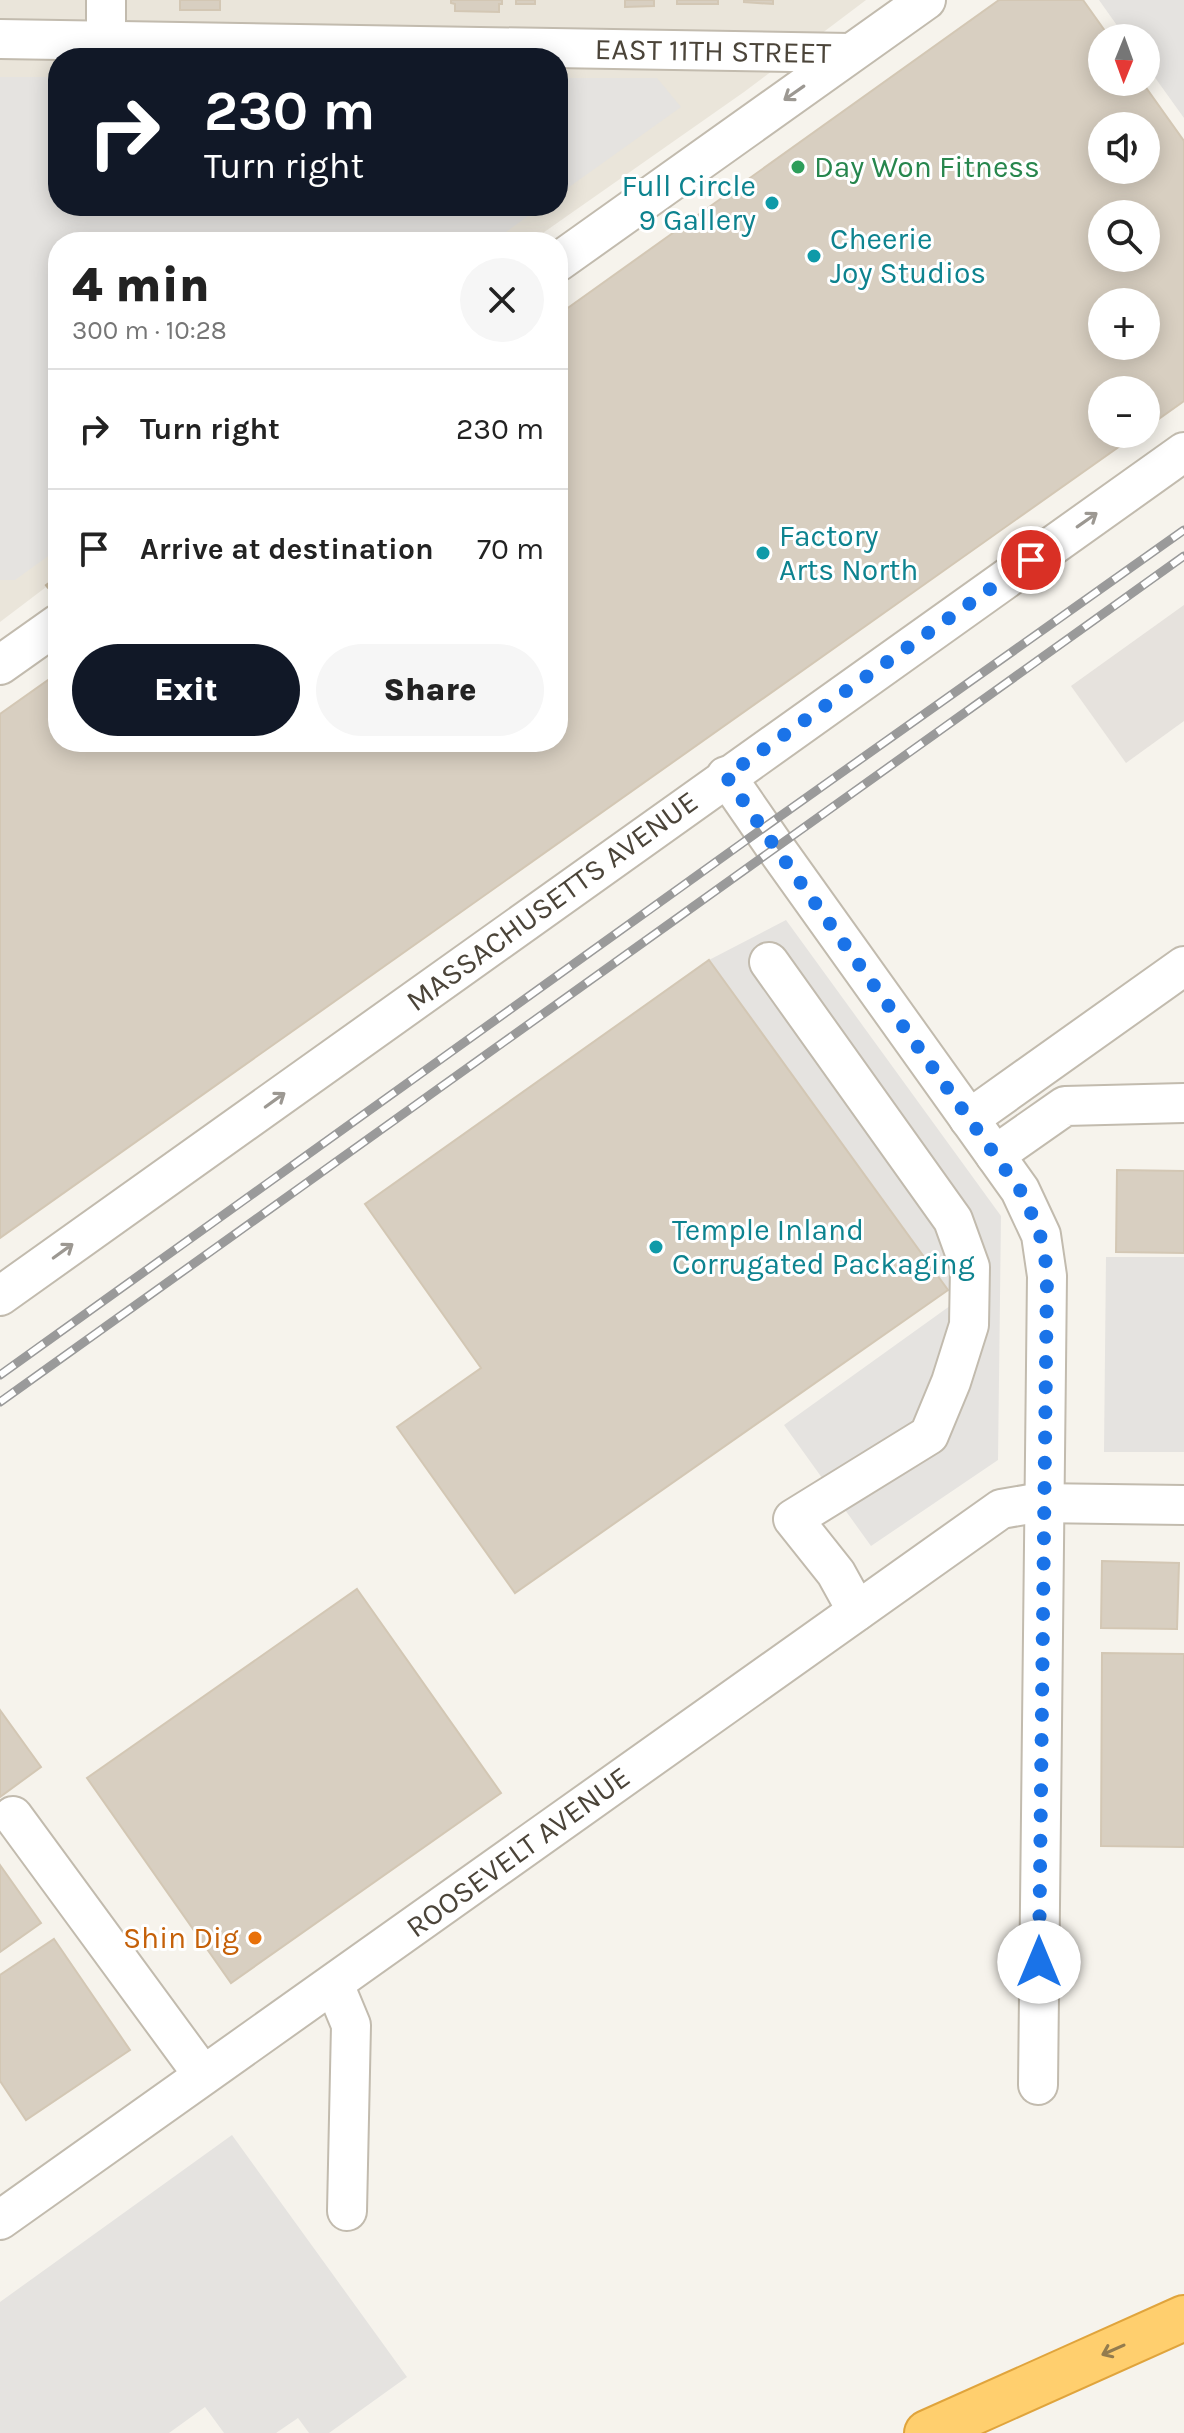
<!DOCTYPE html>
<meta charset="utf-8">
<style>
:root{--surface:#fff;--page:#f6f6f6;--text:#222;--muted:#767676;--line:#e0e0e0;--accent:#111827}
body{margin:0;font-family:Karla,sans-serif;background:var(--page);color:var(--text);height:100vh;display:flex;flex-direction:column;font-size:30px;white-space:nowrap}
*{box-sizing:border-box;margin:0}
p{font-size:26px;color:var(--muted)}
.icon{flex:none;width:44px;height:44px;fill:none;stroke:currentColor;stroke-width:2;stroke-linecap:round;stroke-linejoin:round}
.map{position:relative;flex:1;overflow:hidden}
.details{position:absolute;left:48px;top:232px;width:520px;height:520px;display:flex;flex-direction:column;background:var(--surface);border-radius:32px;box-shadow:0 4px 20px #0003}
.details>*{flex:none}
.banner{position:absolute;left:48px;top:48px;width:520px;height:168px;border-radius:32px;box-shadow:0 4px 20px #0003;background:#111827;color:#fff;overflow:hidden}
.needle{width:52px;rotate:181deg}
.fabs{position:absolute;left:1088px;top:24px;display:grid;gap:16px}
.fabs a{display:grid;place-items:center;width:72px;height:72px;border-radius:50%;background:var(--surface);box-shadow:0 4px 20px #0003;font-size:40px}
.pin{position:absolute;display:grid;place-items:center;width:68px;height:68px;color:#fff;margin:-34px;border:4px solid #fff;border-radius:50%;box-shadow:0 2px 8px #0007}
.me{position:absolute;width:88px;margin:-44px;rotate:0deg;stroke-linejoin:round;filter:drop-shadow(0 0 6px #0008)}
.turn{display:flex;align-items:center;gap:28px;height:168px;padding:0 24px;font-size:36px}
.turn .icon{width:104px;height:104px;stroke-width:2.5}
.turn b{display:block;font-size:56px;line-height:68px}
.round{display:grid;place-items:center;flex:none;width:84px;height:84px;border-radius:42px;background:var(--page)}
.head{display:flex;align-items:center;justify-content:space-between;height:136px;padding:0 24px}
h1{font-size:48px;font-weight:800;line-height:60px}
.button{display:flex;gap:16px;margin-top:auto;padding:16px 24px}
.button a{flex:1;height:92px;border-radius:48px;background:var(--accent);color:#fff;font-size:32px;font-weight:800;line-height:92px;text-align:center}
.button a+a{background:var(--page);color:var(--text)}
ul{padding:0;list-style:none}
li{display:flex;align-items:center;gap:24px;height:120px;padding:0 24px;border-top:2px solid var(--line)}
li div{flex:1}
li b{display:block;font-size:30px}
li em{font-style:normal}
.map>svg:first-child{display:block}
</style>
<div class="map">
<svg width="1184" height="2433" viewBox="0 0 1184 2433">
<rect width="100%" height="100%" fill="#f6f3ec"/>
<path fill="#eae5da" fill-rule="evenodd" d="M 0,0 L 866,0 L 744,92 L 530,242 L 58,242 L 58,578 L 0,622 ZM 58,58 L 558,58 L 558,206 L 58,206 Z"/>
<polygon fill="#e6e2dd" points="1184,605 1184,721 1126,763 1071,686"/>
<g fill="#e5e3e0">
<polygon points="1099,0 1184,0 1184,118 1146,65 1146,38 1126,38"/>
<polygon points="0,77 58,77 58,206 542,206 492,242 58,242 58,549 15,580 0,580"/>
<polygon points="558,78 657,78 681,107 558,195"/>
<polygon points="786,920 1001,1216 998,1460 871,1546 784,1425 954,1303 948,1290 709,960"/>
<polygon points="1106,1257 1184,1257 1184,1452 1104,1452"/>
<polygon points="232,2135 407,2377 329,2433 309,2433 298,2418 276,2433 224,2433 205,2407 169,2433 0,2433 0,2302"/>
</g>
<g fill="#d8cfc1" stroke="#d3c7b4" stroke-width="2" fill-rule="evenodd">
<rect x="180" y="0" width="40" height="10"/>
<polygon points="451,0 502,0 502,4 499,4 499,12 455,11 455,4 451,3"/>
<rect x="516" y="0" width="19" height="4"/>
<polygon points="625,0 654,0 654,6 625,7"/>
<rect x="677" y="0" width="41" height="4"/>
<polygon points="744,0 773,0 773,4 744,2"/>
<path d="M 999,0 L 1083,0 L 1110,38 L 1102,38 L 1102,82 L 1142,82 L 1184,141 L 1184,401 L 1146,428 L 1146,390 L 1102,390 L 1102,434 L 1137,434 L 0,1238 L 0,714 L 58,673 L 58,742 L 558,742 L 558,315 ZM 1102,126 L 1146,126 L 1146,170 L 1102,170 ZM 1102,214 L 1146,214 L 1146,258 L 1102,258 ZM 1102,302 L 1146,302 L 1146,346 L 1102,346 Z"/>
<polygon points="709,960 948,1290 515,1593 397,1427 481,1368 365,1204"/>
<polygon points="1117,1170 1184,1171 1184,1253 1116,1252"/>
<polygon points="1102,1561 1179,1563 1177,1629 1101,1628"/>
<polygon points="357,1589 501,1793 231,1983 87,1778"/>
<polygon points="1102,1653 1184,1654 1184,1847 1101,1846"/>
<polygon points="0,1710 41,1767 0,1797"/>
<polygon points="0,1865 41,1923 0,1952"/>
<polygon points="54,1939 130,2050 26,2120 0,2081 0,1975"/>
</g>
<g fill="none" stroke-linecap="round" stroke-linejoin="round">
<g stroke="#c2bbae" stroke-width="42">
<g id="minor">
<polyline points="0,39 850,53"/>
<polyline points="106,41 106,0"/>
<polyline points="558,262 926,0"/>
<polyline points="0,665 58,624"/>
<polyline points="726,776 775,847 1020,1190 1041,1235 1047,1276 1038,2085"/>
<polyline points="769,962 953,1220 970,1267 969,1325 951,1382 929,1435 793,1519 836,1573 857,1611"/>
<polyline points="969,1119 1184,966"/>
<polyline points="995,1155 1065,1106 1184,1103"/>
<polyline points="0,1296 1184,452"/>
<polyline points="13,1816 203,2075"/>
<polyline points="334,1984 351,2025 347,2211"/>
<polyline points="0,2220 1001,1509 1036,1503 1184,1505"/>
</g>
</g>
<g stroke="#e0a43c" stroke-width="48">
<polyline id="highway" points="927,2433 1184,2318"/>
</g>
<polyline stroke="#c4b79f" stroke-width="5" stroke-dasharray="4 4" stroke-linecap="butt" points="46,587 58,578"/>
<use href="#minor" stroke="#fff" stroke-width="38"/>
<use href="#highway" stroke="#ffcf6e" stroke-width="44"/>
<g stroke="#9a9a9a" stroke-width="9">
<g id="rail">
<polyline points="0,1375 762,829 1184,530"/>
<polyline points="0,1402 1184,556"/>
</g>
</g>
<use href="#rail" stroke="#fff" stroke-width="6" stroke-dasharray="18" stroke-linecap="butt"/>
</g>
<defs><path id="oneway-shaft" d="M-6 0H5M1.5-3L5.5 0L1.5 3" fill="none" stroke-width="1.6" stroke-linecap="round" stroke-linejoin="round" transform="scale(2)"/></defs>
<g stroke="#9c9892">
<use href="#oneway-shaft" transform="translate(794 93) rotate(145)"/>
<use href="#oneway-shaft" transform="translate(1087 520) rotate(-35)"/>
<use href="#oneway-shaft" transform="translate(275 1100) rotate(-36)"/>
<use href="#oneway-shaft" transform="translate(63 1251) rotate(-36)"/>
</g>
<use stroke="#937c4e" href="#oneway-shaft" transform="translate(1113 2350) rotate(156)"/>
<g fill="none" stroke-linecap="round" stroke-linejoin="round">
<path stroke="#1a73e8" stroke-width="14" stroke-dasharray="0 25.2" d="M 1031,560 L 726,776 L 775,847 L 1020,1190 C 1037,1225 1044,1237 1047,1276 L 1039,1962"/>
</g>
<circle fill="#2e9e5b" stroke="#fff" stroke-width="3" cx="798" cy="167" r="8"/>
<g fill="#0f9aa8" stroke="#fff" stroke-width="3">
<circle cx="772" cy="203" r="8"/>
<circle cx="814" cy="256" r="8"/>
<circle cx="763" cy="553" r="8"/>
<circle cx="656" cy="1247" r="8"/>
</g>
<circle fill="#e8710a" stroke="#fff" stroke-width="3" cx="255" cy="1938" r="8"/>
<g text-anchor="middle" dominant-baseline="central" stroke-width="6" stroke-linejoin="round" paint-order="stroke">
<g font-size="30" fill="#4b4439" stroke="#fff">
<text transform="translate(713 51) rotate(1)">EAST 11TH STREET</text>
<text transform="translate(552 901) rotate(-36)">MASSACHUSETTS AVENUE</text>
<text transform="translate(518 1852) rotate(-36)">ROOSEVELT AVENUE</text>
</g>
<g font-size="30" fill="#27864d" stroke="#fff" text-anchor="start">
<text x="814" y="167">Day Won Fitness</text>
</g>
<g font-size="30" fill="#0d838f" stroke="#fff" text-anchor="start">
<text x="756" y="186" text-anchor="end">Full Circle<tspan x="756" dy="34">9 Gallery</tspan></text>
<text x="830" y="239">Cheerie<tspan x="830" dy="34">Joy Studios</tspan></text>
<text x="779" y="536">Factory<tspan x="779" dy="34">Arts North</tspan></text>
<text x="672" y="1230">Temple Inland<tspan x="672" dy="34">Corrugated Packaging</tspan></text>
</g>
<g font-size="30" fill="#c56008" stroke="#fff" text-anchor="end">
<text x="239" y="1938">Shin Dig</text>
</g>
</g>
</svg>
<div class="fabs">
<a><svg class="needle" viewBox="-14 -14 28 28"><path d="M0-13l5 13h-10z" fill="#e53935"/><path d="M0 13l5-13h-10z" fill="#767676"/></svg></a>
<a><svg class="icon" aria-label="sound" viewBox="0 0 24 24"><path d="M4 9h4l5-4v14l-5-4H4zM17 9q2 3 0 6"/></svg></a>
<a><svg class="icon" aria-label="search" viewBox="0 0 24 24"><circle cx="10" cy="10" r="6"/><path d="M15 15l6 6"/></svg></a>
<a>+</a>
<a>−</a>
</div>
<div class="pin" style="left:1031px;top:560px;background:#d93025"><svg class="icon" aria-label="arrive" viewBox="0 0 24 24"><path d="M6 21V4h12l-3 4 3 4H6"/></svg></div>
<svg class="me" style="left:1039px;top:1962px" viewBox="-20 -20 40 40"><circle r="19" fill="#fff"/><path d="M0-13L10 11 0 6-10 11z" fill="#1a73e8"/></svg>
<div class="banner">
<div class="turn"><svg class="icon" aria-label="right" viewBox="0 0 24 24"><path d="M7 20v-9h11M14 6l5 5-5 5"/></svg><div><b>230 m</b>Turn right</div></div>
</div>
<section class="details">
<div class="head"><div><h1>4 min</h1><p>300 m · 10:28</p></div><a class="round"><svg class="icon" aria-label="close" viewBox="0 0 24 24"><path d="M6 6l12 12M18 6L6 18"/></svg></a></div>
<ul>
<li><svg class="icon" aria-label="right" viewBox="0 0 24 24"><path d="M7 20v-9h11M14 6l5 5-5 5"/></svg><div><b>Turn right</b></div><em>230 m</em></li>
<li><svg class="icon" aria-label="arrive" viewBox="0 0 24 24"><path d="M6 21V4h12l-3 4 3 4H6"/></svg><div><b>Arrive at destination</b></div><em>70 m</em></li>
</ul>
<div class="button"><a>Exit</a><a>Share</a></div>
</section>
</div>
